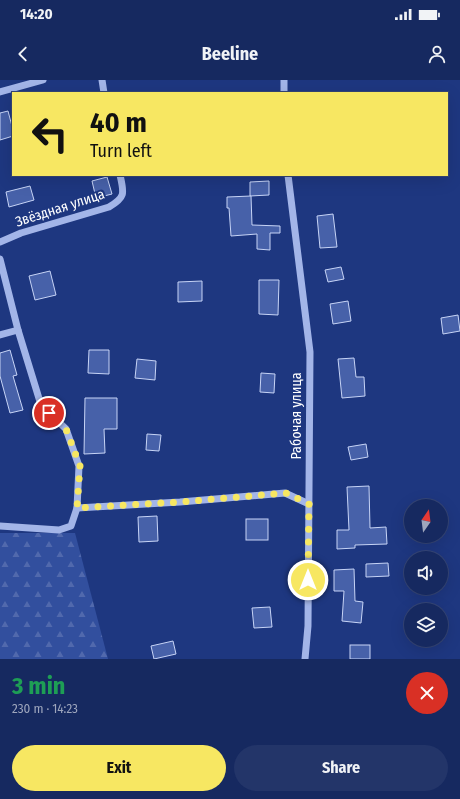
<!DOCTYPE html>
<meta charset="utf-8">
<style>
:root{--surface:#162960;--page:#233569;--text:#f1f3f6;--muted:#9ea6bd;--line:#354575;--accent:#f7e762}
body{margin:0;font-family:"Fira Sans Condensed",sans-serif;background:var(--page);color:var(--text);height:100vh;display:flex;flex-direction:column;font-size:15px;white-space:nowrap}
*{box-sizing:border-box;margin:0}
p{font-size:13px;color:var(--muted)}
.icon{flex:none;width:22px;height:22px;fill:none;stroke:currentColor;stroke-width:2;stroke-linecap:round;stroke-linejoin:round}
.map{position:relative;height:579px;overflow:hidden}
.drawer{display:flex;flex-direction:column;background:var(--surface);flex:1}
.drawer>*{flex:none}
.banner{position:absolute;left:12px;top:12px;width:436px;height:84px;border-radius:0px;box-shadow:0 4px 16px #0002,0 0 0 1px var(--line);background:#f7e762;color:#111;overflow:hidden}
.needle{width:26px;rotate:14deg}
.buttons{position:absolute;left:404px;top:419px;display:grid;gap:8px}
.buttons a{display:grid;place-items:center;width:44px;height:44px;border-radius:50%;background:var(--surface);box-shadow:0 4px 16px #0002,0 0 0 1px var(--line);font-size:20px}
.pin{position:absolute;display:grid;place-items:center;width:34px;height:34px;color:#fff;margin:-17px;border:2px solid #fff;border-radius:50%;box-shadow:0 1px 4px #0007}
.me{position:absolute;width:44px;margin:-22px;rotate:0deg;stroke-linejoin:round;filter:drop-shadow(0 0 3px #0008)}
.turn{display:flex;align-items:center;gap:14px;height:84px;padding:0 12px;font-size:18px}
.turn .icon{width:52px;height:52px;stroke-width:2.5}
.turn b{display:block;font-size:28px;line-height:34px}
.round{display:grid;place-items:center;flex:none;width:42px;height:42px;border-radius:21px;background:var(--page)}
.summary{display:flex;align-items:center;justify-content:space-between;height:68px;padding:0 12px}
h1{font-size:24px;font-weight:700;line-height:30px;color:#1e9e55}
.cta{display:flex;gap:8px;margin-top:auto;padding:8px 12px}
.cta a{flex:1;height:46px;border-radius:24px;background:var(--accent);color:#111;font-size:16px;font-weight:700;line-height:46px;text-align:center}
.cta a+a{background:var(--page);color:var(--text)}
.status{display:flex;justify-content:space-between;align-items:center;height:28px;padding:0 20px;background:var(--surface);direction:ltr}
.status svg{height:11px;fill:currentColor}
header{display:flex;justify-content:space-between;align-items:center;height:52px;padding:0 12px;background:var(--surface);font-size:18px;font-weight:700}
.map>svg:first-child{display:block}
</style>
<div class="status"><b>14:20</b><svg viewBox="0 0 49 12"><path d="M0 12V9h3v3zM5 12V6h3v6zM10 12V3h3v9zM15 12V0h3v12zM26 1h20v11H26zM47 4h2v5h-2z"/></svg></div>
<header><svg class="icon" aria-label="back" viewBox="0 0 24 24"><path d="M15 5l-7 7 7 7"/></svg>Beeline<svg class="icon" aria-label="person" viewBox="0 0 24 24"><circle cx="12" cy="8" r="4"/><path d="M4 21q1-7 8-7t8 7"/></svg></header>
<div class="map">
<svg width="460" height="579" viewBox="0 0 460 579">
<defs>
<pattern id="forest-firs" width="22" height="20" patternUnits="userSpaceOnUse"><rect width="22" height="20" fill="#324f9e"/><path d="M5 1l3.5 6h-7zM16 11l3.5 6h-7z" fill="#5169ad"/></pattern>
</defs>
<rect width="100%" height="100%" fill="#1e3780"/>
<polygon fill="url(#forest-firs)" points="0,453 75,453 108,579 0,579"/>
<g fill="#4761a9" stroke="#c7d4f6">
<polygon points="8,31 13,50 13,56 0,60 0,33"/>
<polygon points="107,97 112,114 96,118 92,101"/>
<polygon points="269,101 269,115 250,116 250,102"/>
<polygon points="30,106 34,120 9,127 6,112"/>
<polygon points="251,116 252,145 280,146 280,153 270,153 270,170 257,169 257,154 231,156 229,128 227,128 227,117"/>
<polygon points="333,134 337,167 320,168 317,136"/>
<polygon points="341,187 344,199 328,202 325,190"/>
<polygon points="50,191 56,215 35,220 29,196"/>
<polygon points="259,200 279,200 278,235 259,234"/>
<polygon points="202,201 202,221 178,222 178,202"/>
<polygon points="348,221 351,241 333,244 330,224"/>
<polygon points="458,235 460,251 443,254 441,238"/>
<polygon points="10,270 17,295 13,296 23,330 10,333 0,296 0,273"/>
<polygon points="89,270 109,270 109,294 88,293"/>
<polygon points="354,278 356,297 364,297 365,316 342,318 338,279"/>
<polygon points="137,279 156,281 155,300 135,298"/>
<polygon points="261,293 275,294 274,313 260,312"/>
<polygon points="85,318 117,318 117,349 104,349 105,373 84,374"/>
<polygon points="147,354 161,355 159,371 146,370"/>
<polygon points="366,364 368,377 351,380 348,367"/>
<polygon points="369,406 370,448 386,447 387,464 355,465 355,468 337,469 337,450 349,450 347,407"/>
<polygon points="157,436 158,461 139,462 138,437"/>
<rect x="246" y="439" width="22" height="21"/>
<polygon points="388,483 389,496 366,497 366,484"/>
<polygon points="354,489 355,521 363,522 361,543 342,541 344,511 334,511 334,490"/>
<polygon points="270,527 272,547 254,548 252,528"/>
<polygon points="173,561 176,574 154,579 151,566"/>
<rect x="350" y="565" width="20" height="14"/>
</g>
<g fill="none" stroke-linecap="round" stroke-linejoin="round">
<g stroke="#a3b5e8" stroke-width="7">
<polyline points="102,0 104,13"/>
<polyline points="284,0 284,13"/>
<polyline points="0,12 43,0"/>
<polyline points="288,95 310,272 308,546 305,579"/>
<path d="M 0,162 L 21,153 L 109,127 C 126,117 124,113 120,95"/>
<polyline points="0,179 18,250 0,255"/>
<polyline points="77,428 180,422 285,413 309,424"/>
<polyline points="0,446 59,450 71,446 77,428 79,386 66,349 41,325 18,250"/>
</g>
</g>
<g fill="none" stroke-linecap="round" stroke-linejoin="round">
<polyline stroke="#f7e762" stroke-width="7" stroke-dasharray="0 12.6" points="49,333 66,349 80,386 77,428 180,422 286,413 309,424 308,500"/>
</g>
<g text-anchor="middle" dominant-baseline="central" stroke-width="4" stroke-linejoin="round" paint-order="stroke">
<g font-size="14" fill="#fff" stroke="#1e3780">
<text transform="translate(60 128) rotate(-18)">Звёздная улица</text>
<text transform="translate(296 336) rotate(-90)">Рабочая улица</text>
</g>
</g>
</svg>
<div class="buttons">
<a><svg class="needle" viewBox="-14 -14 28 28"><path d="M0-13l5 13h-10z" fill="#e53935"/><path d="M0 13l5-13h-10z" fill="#9ea6bd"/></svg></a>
<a><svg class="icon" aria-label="sound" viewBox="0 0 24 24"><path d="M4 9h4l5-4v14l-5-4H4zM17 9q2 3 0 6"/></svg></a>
<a><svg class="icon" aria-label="layers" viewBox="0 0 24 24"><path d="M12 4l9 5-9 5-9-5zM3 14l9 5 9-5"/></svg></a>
</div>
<div class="pin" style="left:49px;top:333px;background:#d93025"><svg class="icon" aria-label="arrive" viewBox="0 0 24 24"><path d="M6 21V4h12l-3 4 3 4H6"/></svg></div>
<svg class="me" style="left:308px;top:500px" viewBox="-20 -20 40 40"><circle r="17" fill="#f7e762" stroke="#fff" stroke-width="3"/><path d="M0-11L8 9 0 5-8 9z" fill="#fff"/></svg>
<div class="banner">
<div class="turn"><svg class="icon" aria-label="left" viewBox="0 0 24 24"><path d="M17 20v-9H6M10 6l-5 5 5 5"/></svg><div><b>40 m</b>Turn left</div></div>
</div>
</div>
<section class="drawer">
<div class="summary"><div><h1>3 min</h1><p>230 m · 14:23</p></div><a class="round" style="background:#d93025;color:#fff"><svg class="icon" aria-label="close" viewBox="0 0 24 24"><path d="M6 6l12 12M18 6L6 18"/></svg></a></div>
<div class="cta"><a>Exit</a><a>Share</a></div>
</section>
